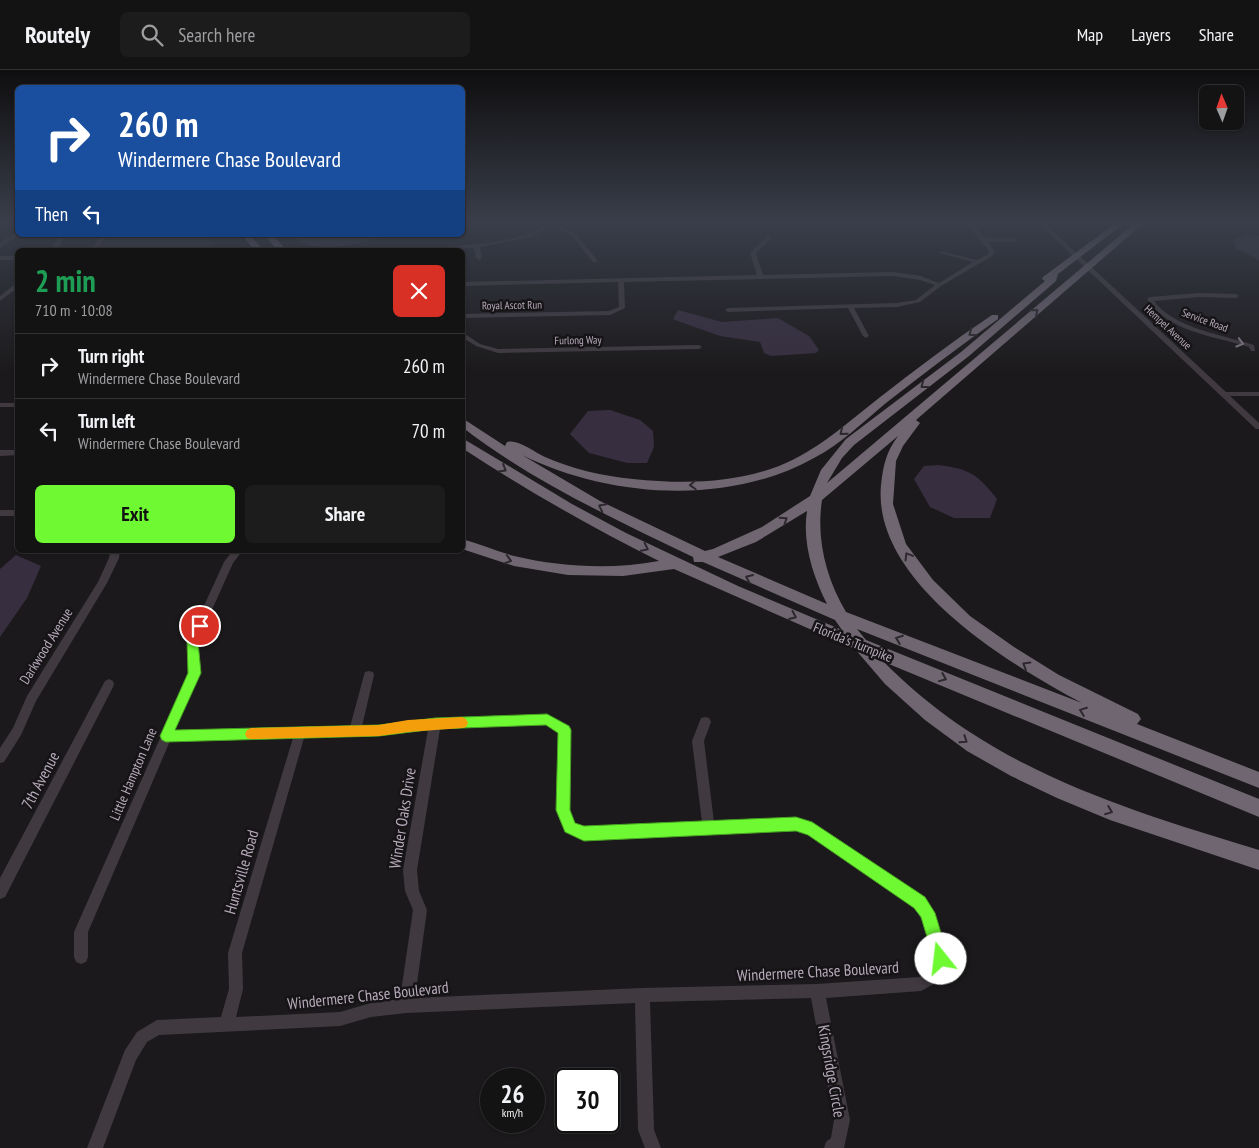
<!DOCTYPE html>
<meta charset="utf-8">
<style>
:root{--surface:#141314;--page:#1d1c1d;--text:#f1f3f6;--muted:#9d9ea0;--line:#333234;--accent:#6ef933}
body{margin:0;font-family:"PT Sans Narrow",sans-serif;background:var(--page);color:var(--text);height:100vh;display:flex;flex-direction:column;font-size:19px;white-space:nowrap}
*{box-sizing:border-box;margin:0}
p{font-size:16px;color:var(--muted)}
.icon{flex:none;width:28px;height:28px;fill:none;stroke:currentColor;stroke-width:2;stroke-linecap:round;stroke-linejoin:round}
.map{position:relative;flex:1;overflow:hidden}
.details{position:absolute;left:15px;top:178px;width:450px;height:305px;display:flex;flex-direction:column;background:var(--surface);border-radius:8px;box-shadow:0 1px 4px #0004,0 0 0 1px var(--line)}
.details>*{flex:none}
.banner{position:absolute;left:15px;top:15px;width:450px;height:152px;border-radius:8px;box-shadow:0 1px 4px #0004,0 0 0 1px var(--line);background:#1a4fa0;color:#fff;overflow:hidden}
.needle{width:32px;rotate:358deg}
.controls{position:absolute;left:1199px;top:15px;display:grid;gap:10px}
.controls a{display:grid;place-items:center;width:45px;height:45px;border-radius:8px;background:var(--surface);box-shadow:0 1px 4px #0004,0 0 0 1px var(--line);font-size:25px}
.speed{position:absolute;left:480px;top:998px;display:flex;gap:10px;font-size:25px;font-weight:700;text-align:center}
.speed>*{display:grid;place-content:center;width:65px;height:65px;border-radius:50%;background:var(--surface);box-shadow:0 1px 4px #0004,0 0 0 1px var(--line);line-height:1}
.speed small{font-size:12px;font-weight:400}
.speed .limit{border:2px solid #111;border-radius:8px;background:#fff;color:#111}
.pin{position:absolute;display:grid;place-items:center;width:42px;height:42px;color:#fff;margin:-21px;border:2px solid #fff;border-radius:50%;box-shadow:0 1px 5px #0007}
.me{position:absolute;width:55px;margin:-28px;rotate:344deg;stroke-linejoin:round;filter:drop-shadow(0 0 4px #0008)}
.turn{display:flex;align-items:center;gap:18px;height:105px;padding:0 20px;font-size:22px}
.turn .icon{width:65px;height:65px;stroke-width:2.5}
.turn b{display:block;font-size:35px;line-height:42px}
.then{display:flex;align-items:center;height:48px;padding:0 20px;background:#0003;gap:10px;font-size:19px}
.round{display:grid;place-items:center;flex:none;width:52px;height:52px;border-radius:8px;background:var(--page)}
.head{display:flex;align-items:center;justify-content:space-between;height:85px;padding:0 20px}
h1{font-size:30px;font-weight:800;line-height:38px;color:#1e9e55}
.action{display:flex;gap:10px;margin-top:auto;padding:10px 20px}
.action a{flex:1;height:58px;border-radius:8px;background:var(--accent);color:#111;font-size:20px;font-weight:800;line-height:58px;text-align:center}
.action a+a{background:var(--page);color:var(--text)}
ul{padding:0;list-style:none}
li{display:flex;align-items:center;gap:15px;height:65px;padding:0 20px;border-top:1px solid var(--line)}
li div{flex:1}
li b{display:block;font-size:19px}
li em{font-style:normal}
header{display:flex;align-items:center;gap:30px;box-sizing:border-box;height:70px;padding:0 25px;background:var(--surface);border-bottom:1px solid var(--line)}
header strong{font-size:24px}
nav{display:flex;gap:28px;margin-inline-start:auto;font-size:18px}
.search{width:350px;height:45px;background:var(--page);display:flex;align-items:center;gap:12px;box-sizing:border-box;padding:0 18px;border-radius:8px;color:var(--muted);font-size:19px}
.map>svg:first-child{display:block}
</style>
<header>
<strong>Routely</strong>
<div class="search"><svg class="icon" aria-label="search" viewBox="0 0 24 24"><circle cx="10" cy="10" r="6"/><path d="M15 15l6 6"/></svg>Search here</div>
<nav><a>Map</a><a>Layers</a><a>Share</a></nav>
</header>
<div class="map">
<svg width="1259" height="1078" viewBox="0 0 1259 1078">
<rect width="100%" height="100%" fill="#1b191b"/>
<polygon fill="#282528" points="108,165 207,165 216,180 85,180 89,176 104,172"/>
<g fill="#372e40">
<path d="M 291,165 L 388,165 C 362,173 312,188 291,165 Z"/>
<polygon points="1246,165 1259,166 1259,190 1235,178 1233,170"/>
<polygon points="678,240 722,252 778,248 809,266 819,280 816,283 771,286 764,283 760,272 720,266 675,250 673,249"/>
<polygon points="610,340 640,350 653,361 654,377 647,393 627,393 589,383 570,364 588,341"/>
<path d="M 938,395 C 970,399 977,404 997,429 L 990,448 L 954,448 L 930,437 L 914,409 L 924,396 Z"/>
<polygon points="16,485 41,496 27,528 0,567 0,499"/>
</g>
<g fill="none" stroke-linecap="round" stroke-linejoin="round">
<g fill="#403a40" fill-rule="evenodd">
<path d="M 552,152 L 559,152 L 557,154 L 576,164 L 597,190 L 597,192 L 593,192 L 572,166 L 553,156 L 531,167 L 480,177 L 482,188 L 479,190 L 476,188 L 474,178 L 422,180 L 425,178 C 468,175 515,175 552,152 Z"/>
<polygon points="736,152 769,153 868,152 865,154 769,157"/>
<polygon points="906,152 912,152 916,157 911,158"/>
<polygon points="965,152 971,152 985,168 1015,168 1018,170 1015,172 988,172 995,181 992,186 941,216 920,232 897,237 854,238 869,266 866,268 863,266 848,238 728,242 725,240 728,238 897,233 916,230 935,215 920,210 893,206 624,212 625,238 610,245 462,248 462,244 609,241 619,237 618,212 462,216 462,212 757,205 750,183 769,165 771,166 771,168 756,183 763,205 893,202 921,206 939,213 973,192 940,183 940,181 977,190 988,184 989,181"/>
<polygon points="1037,152 1043,152 1226,322 1259,322 1259,326 1230,326 1259,353 1259,359 1256,359"/>
<polygon points="18,161 18,165 0,178 0,173"/>
<polygon points="58,165 64,165 58,180 52,180"/>
<polygon points="101,165 107,165 97,180 91,180"/>
<rect x="0" y="186" width="18" height="4"/>
<polygon points="18,212 18,217 0,231 0,226"/>
<path d="M 1199,223 L 1236,224 L 1239,226 L 1236,228 L 1199,227 L 1154,231 C 1173,258 1224,265 1254,275 L 1255,281 L 1251,281 L 1249,277 C 1214,266 1168,262 1147,229 L 1150,227 Z"/>
<polygon points="462,262 480,274 498,279 699,275 702,277 699,279 498,283 476,276 462,267"/>
<rect x="0" y="333" width="18" height="4"/>
<polygon points="0,380 18,380 18,385 0,386"/>
<rect x="0" y="440" width="18" height="6"/>
<polygon points="110,480 120,480 119,488 107,513 36,631 21,665 4,692 0,693 0,678 13,658 27,626 98,512 109,488"/>
<path d="M 233,480 L 243,480 L 233,493 L 197,573 L 199,603 L 175,661 L 350,657 L 364,605 L 365,602 L 369,601 L 373,602 L 374,605 L 362,656 L 379,656 L 435,649 L 547,645 L 569,656 L 571,660 L 569,740 L 575,754 L 584,758 L 702,752 L 692,671 L 701,648 L 705,647 L 709,648 L 711,652 L 704,671 L 714,752 L 796,748 L 811,753 L 924,828 L 934,843 L 948,889 L 943,909 L 921,921 L 826,928 L 850,1050 L 844,1078 L 824,1078 L 826,1072 L 831,1068 L 834,1050 L 811,928 L 650,932 L 654,1060 L 661,1078 L 645,1078 L 638,1060 L 635,933 L 406,943 L 371,947 L 340,956 L 159,965 L 147,972 L 136,990 L 103,1078 L 87,1078 L 125,980 L 137,962 L 157,950 L 221,947 L 229,919 L 228,883 L 293,668 L 170,671 L 88,862 L 88,887 L 86,892 L 81,894 L 76,892 L 74,887 L 74,862 L 189,603 L 187,573 L 224,492 ZM 546,655 L 559,663 L 557,740 L 566,762 L 584,770 L 796,760 L 807,764 L 914,838 C 925,852 935,882 932,900 L 919,907 L 817,914 L 642,918 L 415,928 L 427,840 L 419,821 L 417,800 L 440,659 ZM 428,660 L 403,800 L 405,821 L 413,840 L 400,929 L 371,933 L 340,942 L 236,947 L 243,919 L 242,883 L 304,668 L 379,666 Z"/>
<polygon points="109,609 113,611 114,614 113,617 5,827 0,829 0,808 105,611"/>
</g>
<g fill="#6f6672" fill-rule="evenodd">
<path d="M 1117,152 L 1126,152 L 1058,204 L 1056,211 L 969,286 L 854,375 L 842,388 L 827,413 L 1136,152 L 1145,152 L 916,350 L 920,353 L 903,376 L 896,391 L 893,434 L 906,474 L 933,510 L 970,546 L 1014,577 L 1059,605 L 1138,644 L 1141,649 L 1137,654 L 1259,702 L 1259,718 L 857,559 L 866,570 L 1259,729 L 1259,747 L 884,592 C 988,698 1121,738 1259,780 L 1259,800 L 1110,750 L 1057,728 L 1011,706 L 967,681 L 925,650 L 885,614 L 855,579 L 674,499 L 623,506 L 568,505 L 514,496 L 462,479 L 462,469 C 480,474 496,481 514,486 C 561,497 611,500 659,491 C 591,457 526,420 462,378 L 462,368 L 572,434 L 626,463 L 738,516 L 842,560 L 835,550 L 703,492 L 694,492 L 693,487 C 616,450 530,410 462,357 L 462,348 L 505,376 L 507,372 C 518,369 534,382 545,387 C 572,399 603,406 633,409 C 682,414 732,414 779,396 C 817,381 847,353 879,328 C 916,299 953,271 992,245 L 998,245 L 998,249 C 960,276 923,304 886,333 C 863,352 841,374 814,388 C 728,436 609,428 522,385 L 600,431 L 705,481 L 713,479 L 762,457 L 810,426 L 821,400 L 846,369 L 961,282 L 1045,211 L 1042,209 L 1043,207 ZM 898,366 C 886,382 883,396 881,415 C 872,512 1009,594 1082,633 L 846,542 C 826,508 816,469 822,430 ZM 807,441 C 802,472 813,507 827,534 L 718,487 L 756,472 Z"/>
<polygon points="242,165 250,165 263,180 254,180"/>
<polygon points="264,165 273,165 286,180 277,180"/>
</g>
</g>
<defs><path id="oneway-chevron" d="M-2-3.5L2.5 0L-2 3.5" fill="none" stroke-width="1.6" stroke-linecap="round" stroke-linejoin="round" transform="scale(1.25)"/></defs>
<g stroke="#2c282d">
<use href="#oneway-chevron" transform="translate(1035 242) rotate(-41)"/>
<use href="#oneway-chevron" transform="translate(972 263) rotate(145)"/>
<use href="#oneway-chevron" transform="translate(924 315) rotate(142)"/>
<use href="#oneway-chevron" transform="translate(843 362) rotate(141)"/>
<use href="#oneway-chevron" transform="translate(503 399) rotate(31)"/>
<use href="#oneway-chevron" transform="translate(693 415) rotate(177)"/>
<use href="#oneway-chevron" transform="translate(602 437) rotate(-153)"/>
<use href="#oneway-chevron" transform="translate(784 450) rotate(-34)"/>
<use href="#oneway-chevron" transform="translate(645 478) rotate(26)"/>
<use href="#oneway-chevron" transform="translate(908 486) rotate(-121)"/>
<use href="#oneway-chevron" transform="translate(508 490) rotate(16)"/>
<use href="#oneway-chevron" transform="translate(749 508) rotate(-157)"/>
<use href="#oneway-chevron" transform="translate(793 546) rotate(24)"/>
<use href="#oneway-chevron" transform="translate(899 569) rotate(-159)"/>
<use href="#oneway-chevron" transform="translate(1026 595) rotate(-149)"/>
<use href="#oneway-chevron" transform="translate(943 608) rotate(22)"/>
<use href="#oneway-chevron" transform="translate(1083 641) rotate(-159)"/>
<use href="#oneway-chevron" transform="translate(964 670) rotate(34)"/>
<use href="#oneway-chevron" transform="translate(1109 741) rotate(21)"/>
</g>
<use stroke="#817884" href="#oneway-chevron" transform="translate(1240 273) rotate(16)"/>
<linearGradient id="sky" x2="0" y2="1"><stop stop-color="#0f0e0f"/><stop offset="0.5" stop-color="#393e4a"/><stop offset="1" stop-color="#393e4a" stop-opacity="0"/></linearGradient>
<rect width="1259" height="303" fill="url(#sky)"/>
<polygon fill="#6ef933" stroke="#48a221" points="200,552 206,556 198,572 201,603 175,660 379,655 435,648 547,644 569,656 571,660 570,740 575,753 584,756 796,747 812,752 925,827 935,843 949,889 947,894 941,897 935,894 921,847 914,838 808,765 796,761 584,771 565,762 556,740 558,663 546,655 435,659 379,666 166,672 162,670 160,666 188,603 187,572 196,553"/>
<polygon fill="#f59e0b" points="462,647 466,649 468,653 466,657 462,658 408,662 379,666 251,669 247,668 245,664 247,660 251,658 379,655 408,650"/>
<g text-anchor="middle" dominant-baseline="central" stroke-width="5" stroke-linejoin="round" paint-order="stroke">
<g font-size="11" fill="#b7abbb" stroke="#161416">
<text transform="translate(512 235) rotate(-1)">Royal Ascot Run</text>
<text transform="translate(1205 250) rotate(20)">Service Road</text>
<text transform="translate(1168 257) rotate(43)">Hempel Avenue</text>
<text transform="translate(578 270) rotate(-1)">Furlong Way</text>
</g>
<g font-size="14" fill="#b7abbb" stroke="#161416">
<text transform="translate(853 572) rotate(22)">Florida's Turnpike</text>
<text transform="translate(46 576) rotate(-58)">Darkwood Avenue</text>
<text transform="translate(133 704) rotate(-67)">Little Hampton Lane</text>
</g>
<g font-size="16" fill="#b7abbb" stroke="#161416">
<text transform="translate(40 710) rotate(-62)">7th Avenue</text>
<text transform="translate(402 748) rotate(-81)">Winder Oaks Drive</text>
<text transform="translate(241 802) rotate(-74)">Huntsville Road</text>
<text transform="translate(818 901) rotate(-3)">Windermere Chase Boulevard</text>
<text transform="translate(368 925) rotate(-6)">Windermere Chase Boulevard</text>
<text transform="translate(832 1001) rotate(80)">Kingsridge Circle</text>
</g>
</g>
</svg>
<div class="controls">
<a><svg class="needle" viewBox="-14 -14 28 28"><path d="M0-13l5 13h-10z" fill="#e53935"/><path d="M0 13l5-13h-10z" fill="#9d9ea0"/></svg></a>
</div>
<div class="speed"><div>26<small>km/h</small></div><div class="limit">30</div></div>
<div class="pin" style="left:200px;top:556px;background:#d93025"><svg class="icon" aria-label="arrive" viewBox="0 0 24 24"><path d="M6 21V4h12l-3 4 3 4H6"/></svg></div>
<svg class="me" style="left:941px;top:889px" viewBox="-20 -20 40 40"><circle r="19" fill="#fff"/><path d="M0-13L10 11 0 6-10 11z" fill="#6ef933"/></svg>
<div class="banner">
<div class="turn"><svg class="icon" aria-label="right" viewBox="0 0 24 24"><path d="M7 20v-9h11M14 6l5 5-5 5"/></svg><div><b>260 m</b>Windermere Chase Boulevard</div></div>
<div class="then">Then<svg class="icon" aria-label="left" viewBox="0 0 24 24"><path d="M17 20v-9H6M10 6l-5 5 5 5"/></svg></div>
</div>
<section class="details">
<div class="head"><div><h1>2 min</h1><p>710 m · 10:08</p></div><a class="round" style="background:#d93025;color:#fff"><svg class="icon" aria-label="close" viewBox="0 0 24 24"><path d="M6 6l12 12M18 6L6 18"/></svg></a></div>
<ul>
<li><svg class="icon" aria-label="right" viewBox="0 0 24 24"><path d="M7 20v-9h11M14 6l5 5-5 5"/></svg><div><b>Turn right</b><p>Windermere Chase Boulevard</p></div><em>260 m</em></li>
<li><svg class="icon" aria-label="left" viewBox="0 0 24 24"><path d="M17 20v-9H6M10 6l-5 5 5 5"/></svg><div><b>Turn left</b><p>Windermere Chase Boulevard</p></div><em>70 m</em></li>
</ul>
<div class="action"><a>Exit</a><a>Share</a></div>
</section>
</div>
